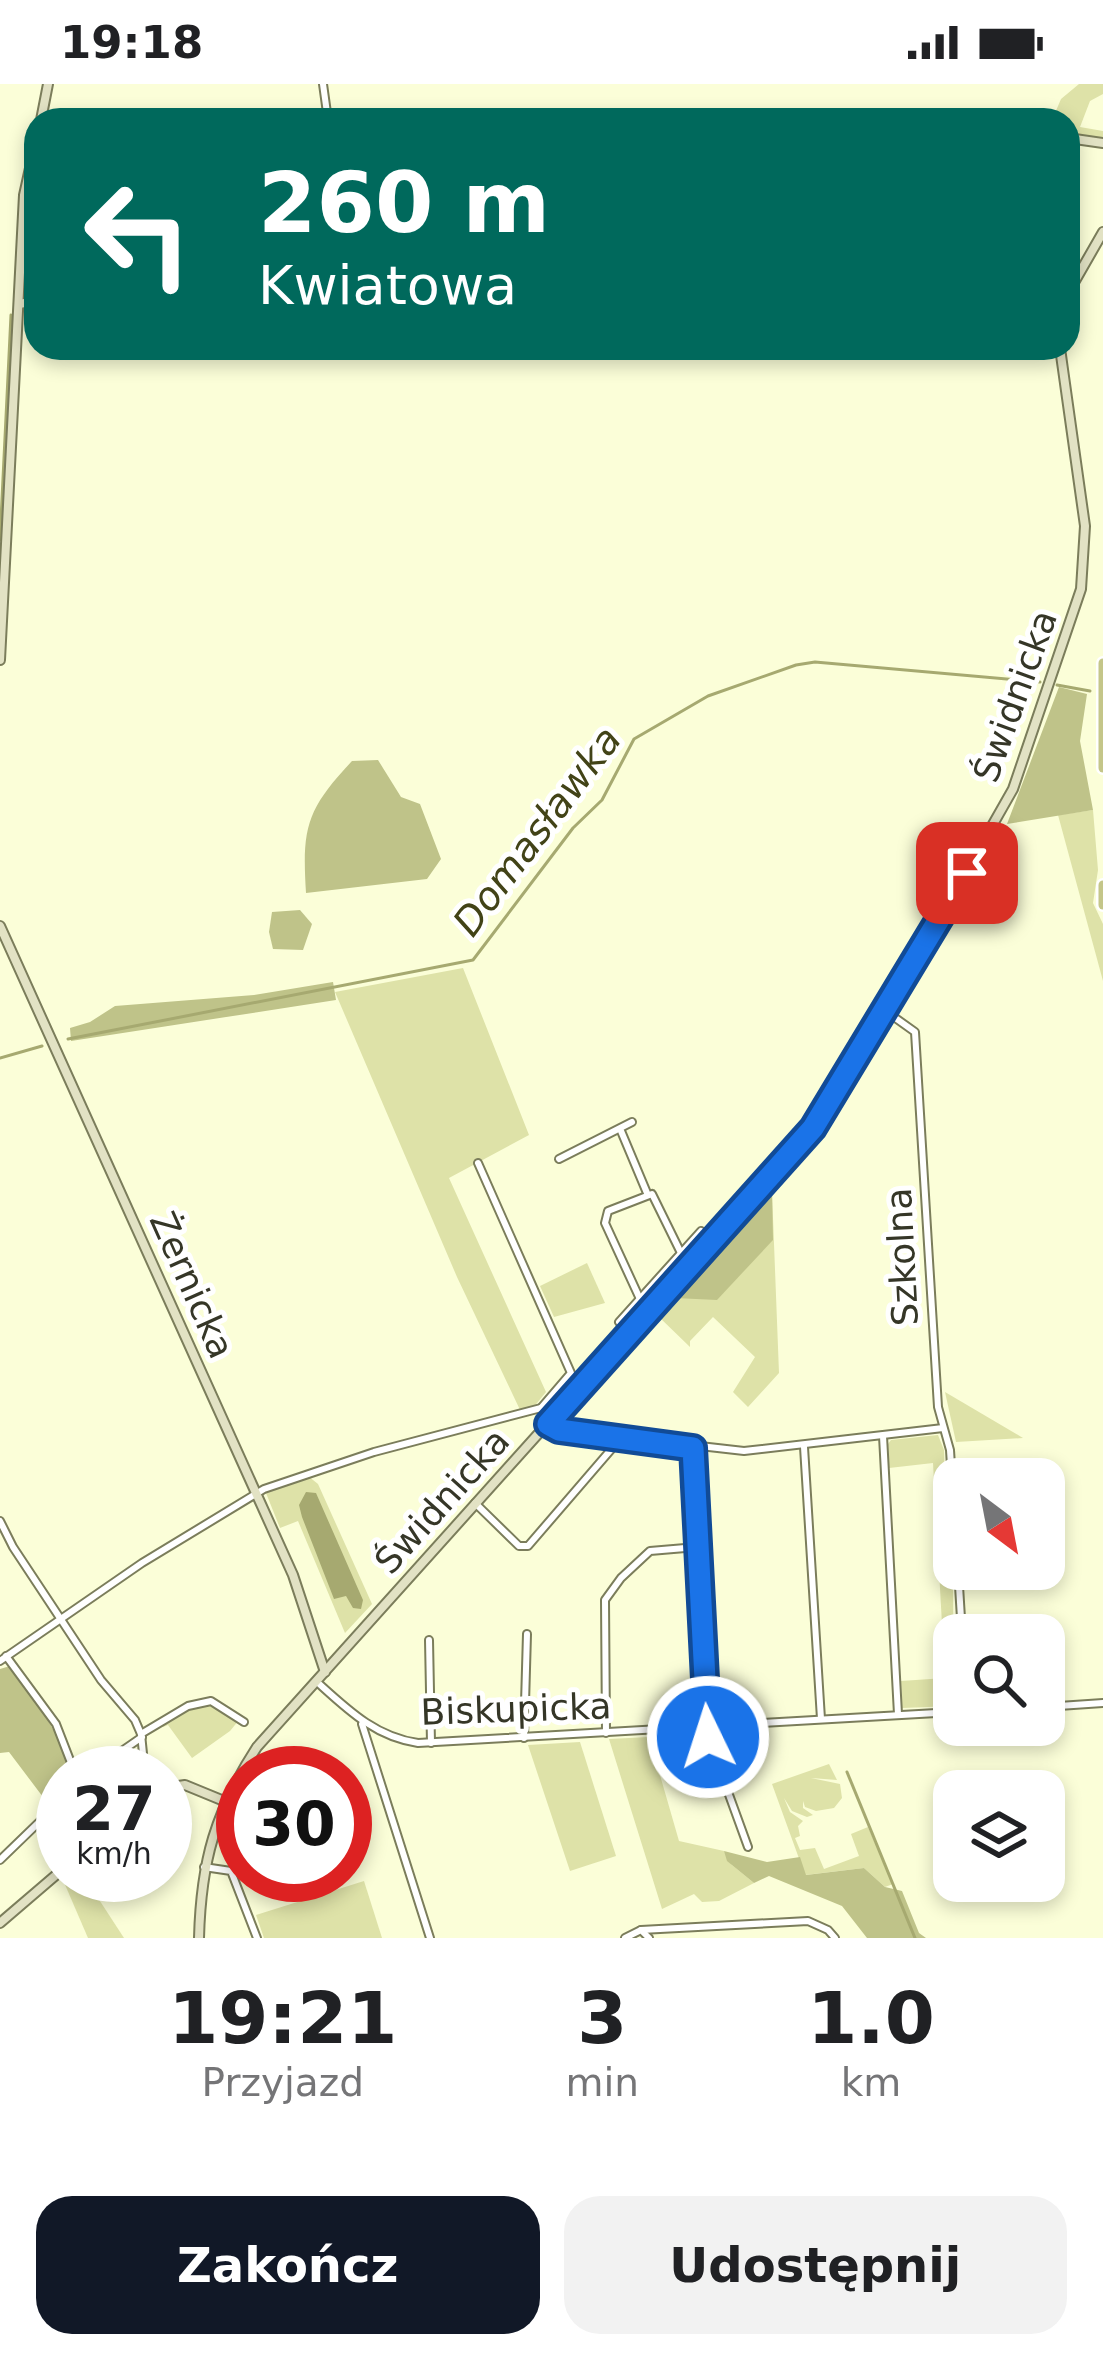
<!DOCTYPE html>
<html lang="pl">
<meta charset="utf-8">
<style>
:root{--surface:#fff;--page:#f2f2f2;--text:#202124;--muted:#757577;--accent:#111827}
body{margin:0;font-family:"DejaVu Sans",sans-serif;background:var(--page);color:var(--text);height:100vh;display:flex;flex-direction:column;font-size:45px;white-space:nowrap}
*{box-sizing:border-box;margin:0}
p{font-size:39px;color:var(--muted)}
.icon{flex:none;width:66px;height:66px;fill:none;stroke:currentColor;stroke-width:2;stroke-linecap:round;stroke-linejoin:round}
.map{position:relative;height:1854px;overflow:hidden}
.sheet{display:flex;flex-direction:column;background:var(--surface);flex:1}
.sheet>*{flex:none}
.hud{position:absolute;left:24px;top:24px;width:1056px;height:252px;border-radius:36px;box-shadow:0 6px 18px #0003;background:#00695c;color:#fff;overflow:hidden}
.needle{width:78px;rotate:148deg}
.buttons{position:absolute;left:933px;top:1374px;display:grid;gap:24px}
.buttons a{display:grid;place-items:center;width:132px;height:132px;border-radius:24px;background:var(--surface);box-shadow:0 6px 18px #0003;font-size:60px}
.speed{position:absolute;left:36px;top:1662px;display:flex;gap:24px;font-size:60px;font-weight:700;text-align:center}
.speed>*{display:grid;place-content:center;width:156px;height:156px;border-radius:50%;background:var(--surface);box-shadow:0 6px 18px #0003;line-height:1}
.speed small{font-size:30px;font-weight:400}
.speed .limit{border:18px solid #d22;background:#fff;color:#111}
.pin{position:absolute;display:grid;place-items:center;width:102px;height:102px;color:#fff;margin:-51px;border-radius:24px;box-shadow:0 6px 18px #0006}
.me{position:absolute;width:132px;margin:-66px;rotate:356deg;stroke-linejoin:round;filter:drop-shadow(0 0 9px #0008)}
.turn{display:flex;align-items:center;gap:42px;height:252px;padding:0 36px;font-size:54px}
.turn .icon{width:156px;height:156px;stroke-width:2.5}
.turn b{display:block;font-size:84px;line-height:102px}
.eta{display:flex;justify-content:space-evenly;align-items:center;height:204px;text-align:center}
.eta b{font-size:72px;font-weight:700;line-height:84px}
.button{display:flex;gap:24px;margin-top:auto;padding:24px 36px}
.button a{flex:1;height:138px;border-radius:36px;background:var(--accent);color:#fff;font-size:48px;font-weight:700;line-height:138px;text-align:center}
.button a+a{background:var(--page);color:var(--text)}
.status{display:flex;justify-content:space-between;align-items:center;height:84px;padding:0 60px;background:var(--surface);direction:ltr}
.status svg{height:33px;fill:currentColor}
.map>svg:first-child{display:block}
</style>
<div class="status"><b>19:18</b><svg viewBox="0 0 49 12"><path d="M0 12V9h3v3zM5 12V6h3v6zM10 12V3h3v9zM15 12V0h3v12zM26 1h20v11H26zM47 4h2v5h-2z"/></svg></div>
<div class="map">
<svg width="1103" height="1854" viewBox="0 0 1103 1854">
<rect width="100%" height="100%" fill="#fbfed8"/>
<g fill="#dee2a8">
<polygon points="1079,0 1103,0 1103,10 1090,17 1080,43 1103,47 1103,54 1068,48 1068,36 1052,36 1061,15"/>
<polygon points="1093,726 1098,786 1093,819 1103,840 1103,897 1058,731"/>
<polygon points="463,884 529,1051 449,1094 546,1308 533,1324 521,1328 457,1193 335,908"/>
<polygon points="772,1108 779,1289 748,1323 733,1308 755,1273 713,1233 690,1257 690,1263 658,1232"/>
<polygon points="587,1179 605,1219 554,1233 540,1202"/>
<polygon points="945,1308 1023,1354 956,1358"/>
<polygon points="938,1351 944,1366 946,1447 953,1504 954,1622 902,1624 901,1597 945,1594 933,1379 889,1384 888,1360 891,1356"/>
<polygon points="308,1392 318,1400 372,1520 345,1549 298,1437 280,1444 266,1409"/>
<polygon points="208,1620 239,1636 230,1647 192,1674 168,1641 163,1643 161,1638 187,1624"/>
<polygon points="649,1653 679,1757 724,1767 732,1781 754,1799 719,1817 702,1818 694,1810 662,1825 609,1655"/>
<polygon points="580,1658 616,1772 570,1787 528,1661"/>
<polygon points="829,1680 837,1696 811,1694 840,1700 842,1714 834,1724 816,1727 805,1723 803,1717 803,1724 813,1731 807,1733 792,1727 784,1714 790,1728 803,1737 798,1742 800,1752 795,1754 800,1766 815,1764 824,1785 859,1772 851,1750 868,1743 893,1800 885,1803 864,1784 805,1791 772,1700"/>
<polygon points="68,1791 83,1791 124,1854 88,1854 63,1796"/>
<polygon points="364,1797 382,1854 264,1854 256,1831"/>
</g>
<g fill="#bfc389">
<polygon points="1059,603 1087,610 1080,657 1093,726 1007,740"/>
<path d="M 378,676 L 401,713 L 420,720 L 441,775 L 427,795 L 306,809 C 302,744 306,726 352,677 Z"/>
<polygon points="300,826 312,840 303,866 273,865 269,848 272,828"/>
<polygon points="333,898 336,916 71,957 70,944 90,938 115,922 254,911"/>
<polygon points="772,1108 773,1156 717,1216 675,1214"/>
<path d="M 10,1582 C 34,1616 61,1648 71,1689 L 63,1689 L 63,1708 L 49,1721 L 9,1668 L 0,1669 L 0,1585 Z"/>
<polygon points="724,1767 767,1778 800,1773 806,1791 864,1784 885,1803 902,1807 919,1849 926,1854 867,1854 842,1822 769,1792 754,1799 727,1777"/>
</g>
<polygon fill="#a6a970" points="306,1408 316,1409 363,1516 361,1525 353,1524 346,1512 334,1515 302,1433 299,1421"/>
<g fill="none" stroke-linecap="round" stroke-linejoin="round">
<g stroke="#a6a970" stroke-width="3">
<polyline points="0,456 11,231"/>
<polyline points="1057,601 1090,607"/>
<polyline points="68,955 473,876 573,744 602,716 634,655 708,612 796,581 815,578 1040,598"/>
<polyline points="0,974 42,962"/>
<polyline points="847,1688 915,1854"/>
</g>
<g stroke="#7b7d5b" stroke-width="10">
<g id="street">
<polyline points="323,0 328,36"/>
<polyline points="887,928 915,948 938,1323 950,1366 954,1429"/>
<polyline points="621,1047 647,1109"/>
<polyline points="559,1075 632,1038"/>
<polyline points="478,1079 571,1289 541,1324"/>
<polyline points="640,1215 605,1139 608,1127 652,1110 681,1169"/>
<polyline points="629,1251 619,1238 701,1147"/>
<polyline points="548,1340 559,1346 744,1367 943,1344"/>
<polyline points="883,1352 898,1630"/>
<polyline points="804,1363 821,1635"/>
<polyline points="693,1364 708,1653 748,1763"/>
<polyline points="475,1419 519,1462 528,1462 621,1354"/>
<polyline points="0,1437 13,1463 101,1596 135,1636 141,1650 145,1689"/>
<polyline points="958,1485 962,1551"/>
<polyline points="429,1556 431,1659"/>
<polyline points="6,1572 56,1640 75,1689"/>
<polyline points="0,1577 142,1479 264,1405 374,1368 541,1324 554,1333"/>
<path d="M 316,1597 C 347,1625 375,1653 418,1659 L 954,1628"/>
<polyline points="1044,1623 1103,1619"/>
<polyline points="362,1640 430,1854"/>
<polyline points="606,1649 605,1516 621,1494 650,1467 697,1463"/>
<polyline points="141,1650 188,1622 211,1617 244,1638"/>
<polyline points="524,1654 527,1550"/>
<polyline points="90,1689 142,1653"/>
<polyline points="0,1776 63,1715"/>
<polyline points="204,1783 231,1787 257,1854"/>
<polyline points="641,1846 808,1837 828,1846 835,1854"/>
<polyline points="625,1854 641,1846 649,1854"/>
</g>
</g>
<g stroke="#7b7d5b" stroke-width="12">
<g id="secondary">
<polyline points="41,36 48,0"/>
<polyline points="1068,54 1103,59"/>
<polyline points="1068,209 1103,148"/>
<polyline points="19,220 36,217"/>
<polyline points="0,576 24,111 36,57"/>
<polyline points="0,842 293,1491 325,1588"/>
<polyline points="165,1704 185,1701 224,1717"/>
<polyline points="0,1839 63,1785"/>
<path d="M 199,1854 C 201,1777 215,1728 257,1663 L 813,1044 L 887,927 L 1013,705 L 1081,505 L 1085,442 L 1060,264"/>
</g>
</g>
<g stroke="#fff" stroke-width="14">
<g id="primary">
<polyline points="1103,579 1103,684"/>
<polyline points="1103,801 1103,821"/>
</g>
</g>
<use href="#street" stroke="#fff" stroke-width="6"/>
<use href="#secondary" stroke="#e2e2c4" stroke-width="8"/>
<use href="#primary" stroke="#c4c689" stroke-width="9"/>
</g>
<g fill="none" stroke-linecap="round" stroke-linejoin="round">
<g stroke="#114b97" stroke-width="30">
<polyline id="route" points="708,1653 693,1364 559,1346 548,1340 813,1044 967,789"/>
</g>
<use href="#route" stroke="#1a73e8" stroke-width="21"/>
</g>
<g text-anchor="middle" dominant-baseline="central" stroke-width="10" stroke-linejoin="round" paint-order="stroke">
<g font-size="36" fill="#353627" stroke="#fff">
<text transform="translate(1015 612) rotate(-70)">Świdnicka</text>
<text transform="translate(902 1173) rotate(-93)">Szkolna</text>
<text transform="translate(192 1201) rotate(66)">Żernicka</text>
<text transform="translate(442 1417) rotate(-48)">Świdnicka</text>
<text transform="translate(516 1625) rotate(-2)">Biskupicka</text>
</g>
<g font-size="39" font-style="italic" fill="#424317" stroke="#fff">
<text transform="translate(537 747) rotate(-53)">Domasławka</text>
</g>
</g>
</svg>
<div class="buttons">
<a><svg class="needle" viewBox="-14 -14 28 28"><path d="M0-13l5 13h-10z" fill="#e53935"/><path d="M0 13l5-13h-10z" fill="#757577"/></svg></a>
<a><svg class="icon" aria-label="search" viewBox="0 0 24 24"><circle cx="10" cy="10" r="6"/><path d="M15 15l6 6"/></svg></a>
<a><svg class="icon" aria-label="layers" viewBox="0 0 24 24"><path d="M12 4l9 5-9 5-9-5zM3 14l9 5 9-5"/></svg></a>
</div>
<div class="speed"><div>27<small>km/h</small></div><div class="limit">30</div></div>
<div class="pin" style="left:967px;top:789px;background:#d93025"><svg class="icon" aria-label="arrive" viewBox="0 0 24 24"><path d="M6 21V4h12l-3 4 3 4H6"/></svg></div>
<svg class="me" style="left:708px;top:1653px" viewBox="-20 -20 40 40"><circle r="17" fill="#1a73e8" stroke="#fff" stroke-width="3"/><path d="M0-11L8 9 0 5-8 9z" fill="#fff"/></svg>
<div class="hud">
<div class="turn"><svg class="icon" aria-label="left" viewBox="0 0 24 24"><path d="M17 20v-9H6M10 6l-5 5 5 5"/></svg><div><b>260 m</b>Kwiatowa</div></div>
</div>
</div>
<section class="sheet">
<div class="eta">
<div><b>19:21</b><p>Przyjazd</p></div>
<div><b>3</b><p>min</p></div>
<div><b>1.0</b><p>km</p></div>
</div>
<div class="button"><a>Zakończ</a><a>Udostępnij</a></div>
</section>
